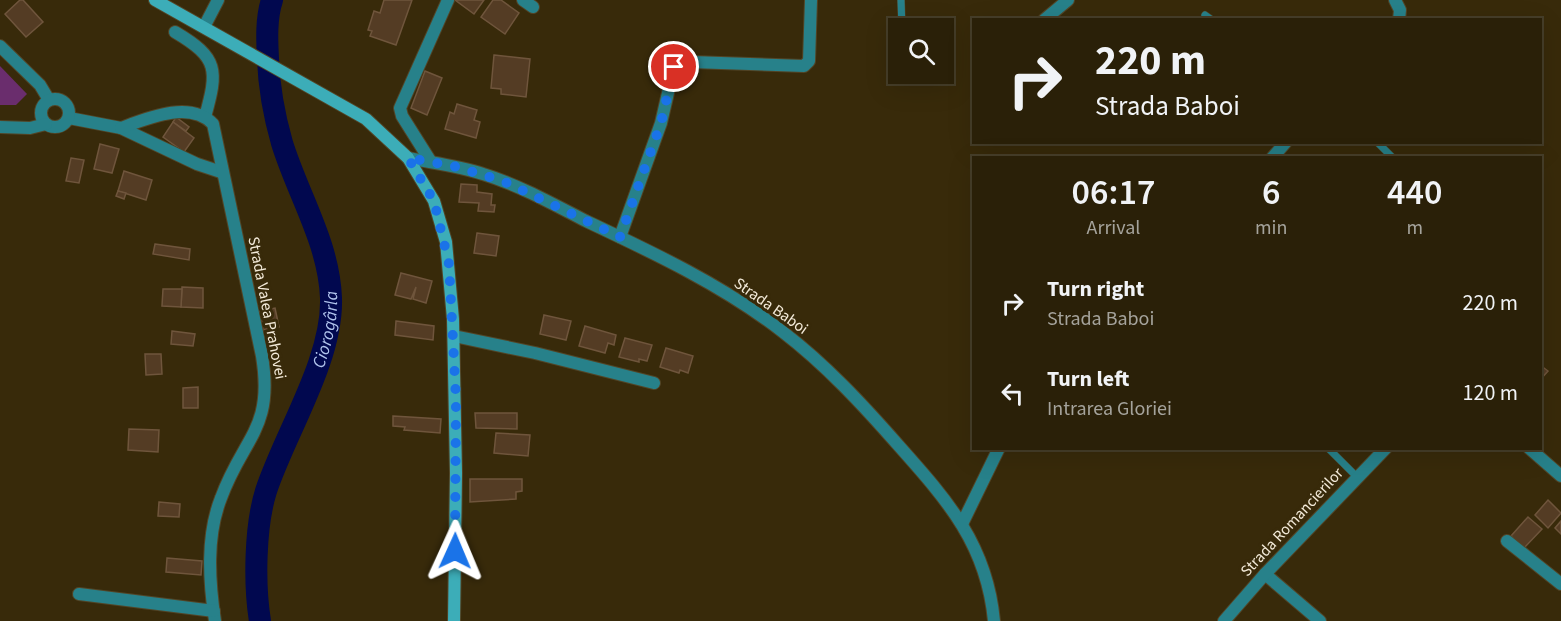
<!DOCTYPE html>
<meta charset="utf-8">
<style>
:root{--surface:#2a2008;--page:#322812;--text:#f1f3f6;--muted:#a5a39c;--line:#463e29}
body{margin:0;font-family:"Source Sans 3",sans-serif;background:var(--page);color:var(--text);height:100vh;display:flex;flex-direction:column;font-size:22px;white-space:nowrap}
*{box-sizing:border-box;margin:0}
p{font-size:20px;color:var(--muted)}
.icon{flex:none;width:33px;height:33px;fill:none;stroke:currentColor;stroke-width:2;stroke-linecap:round;stroke-linejoin:round}
.map{position:relative;flex:1;overflow:hidden}
.sheet{position:absolute;left:972px;top:156px;width:570px;height:294px;display:flex;flex-direction:column;background:var(--surface);border-radius:0px;box-shadow:0 6px 24px #0002,0 0 0 2px var(--line)}
.sheet>*{flex:none}
.guide{position:absolute;left:972px;top:18px;width:570px;height:126px;border-radius:0px;box-shadow:0 6px 24px #0002,0 0 0 2px var(--line);background:#2a2008;color:var(--text);overflow:hidden}
.fabs{position:absolute;left:888px;top:18px;display:grid;gap:12px}
.fabs a{display:grid;place-items:center;width:66px;height:66px;border-radius:0px;background:var(--surface);box-shadow:0 6px 24px #0002,0 0 0 2px var(--line);font-size:30px}
.pin{position:absolute;display:grid;place-items:center;width:51px;height:51px;color:#fff;margin:-26px;border:3px solid #fff;border-radius:50%;box-shadow:0 2px 6px #0007}
.me{position:absolute;width:66px;margin:-33px;rotate:1deg;stroke-linejoin:round;filter:drop-shadow(0 0 4px #0008)}
.turn{display:flex;align-items:center;gap:21px;height:126px;padding:0 24px;font-size:27px}
.turn .icon{width:78px;height:78px;stroke-width:2.5}
.turn b{display:block;font-size:42px;line-height:51px}
.eta{display:flex;justify-content:space-evenly;align-items:center;height:102px;text-align:center}
.eta b{font-size:36px;font-weight:600;line-height:42px}
ul{padding:0;list-style:none}
li{display:flex;align-items:center;gap:18px;height:90px;padding:0 24px}
li div{flex:1}
li b{display:block;font-size:22px}
li em{font-style:normal}
.map>svg:first-child{display:block}
</style>
<div class="map">
<svg width="1561" height="621" viewBox="0 0 1561 621">
<rect width="100%" height="100%" fill="#382a0a"/>
<polygon fill="#6a2d6d" points="0,66 27,94 16,105 0,105"/>
<g fill="none" stroke-linecap="round" stroke-linejoin="round">
<path stroke="#01084f" stroke-width="22" id="s1" d="M 260,621 C 254,584 255,526 266,491 C 285,433 333,360 331,298 C 329,243 298,195 282,143 C 274,115 269,88 268,59 C 267,40 266,18 272,0"/>
</g>
<g fill="#543c24" stroke="#6f553c" stroke-width="1.5">
<polygon points="20,0 23,0 43,22 26,37 5,14"/>
<polygon points="384,0 412,0 396,45 370,36 372,31 368,30 374,11 380,13"/>
<polygon points="455,0 484,0 474,14"/>
<polygon points="493,0 501,0 519,13 505,34 481,17"/>
<polygon points="494,55 530,59 526,97 501,94 501,89 491,88"/>
<polygon points="425,71 442,78 427,115 411,108"/>
<polygon points="457,104 477,110 474,120 480,122 476,138 445,129 450,112 454,114"/>
<polygon points="176,117 189,127 186,131 173,122"/>
<polygon points="173,122 194,138 184,152 163,137"/>
<polygon points="100,144 119,149 112,173 94,169"/>
<polygon points="71,158 84,160 79,183 66,181"/>
<polygon points="124,171 152,180 146,200 118,191"/>
<polygon points="461,184 477,185 477,192 492,194 491,205 495,205 494,212 478,211 479,203 459,202"/>
<polygon points="118,191 126,193 124,199 116,196"/>
<polygon points="477,233 499,236 496,256 474,253"/>
<polygon points="155,244 190,249 189,260 153,254"/>
<polygon points="401,273 432,281 426,303 413,299 416,287 411,299 395,295"/>
<polygon points="182,287 203,288 203,308 181,307"/>
<polygon points="163,289 182,289 181,307 162,306"/>
<polygon points="275,308 279,327 263,330 259,311"/>
<polygon points="544,315 571,321 566,340 540,334"/>
<polygon points="396,321 434,326 433,340 395,335"/>
<polygon points="585,326 616,335 614,345 608,343 605,353 579,346"/>
<polygon points="172,331 195,334 193,346 171,344"/>
<polygon points="625,338 652,345 647,361 639,359 639,362 619,357"/>
<polygon points="666,348 693,356 688,373 680,370 679,373 660,367"/>
<polygon points="145,354 161,354 162,374 146,375"/>
<polygon points="1540,365 1548,371 1540,380"/>
<polygon points="198,387 198,408 183,408 183,388"/>
<polygon points="475,413 517,413 517,429 476,428"/>
<polygon points="393,416 441,419 440,433 404,430 405,427 393,426"/>
<polygon points="129,429 159,430 158,452 128,450"/>
<polygon points="496,433 530,435 528,456 494,453"/>
<polygon points="470,479 522,479 522,491 516,492 516,499 470,502"/>
<polygon points="1548,500 1561,513 1548,528 1535,515"/>
<polygon points="159,502 180,504 179,517 158,516"/>
<polygon points="1528,517 1542,529 1524,548 1511,536"/>
<polygon points="1561,521 1561,534 1555,528"/>
<polygon points="167,558 202,561 201,575 166,572"/>
</g>
<g fill="none" stroke-linecap="round" stroke-linejoin="round">
<g stroke="#524527" stroke-width="8">
<g id="service">
<polyline points="901,0 902,28"/>
<polyline points="1205,15 1212,20"/>
<polyline points="1377,142 1393,158"/>
<polyline points="1328,448 1357,477"/>
</g>
</g>
<g stroke="#524527" stroke-width="14">
<g id="minor">
<polyline points="523,0 533,7"/>
<polyline points="1395,0 1400,10 1399,20"/>
<polyline points="1044,20 1068,0"/>
<polyline points="204,27 218,0"/>
<path d="M 175,32 C 219,58 218,70 205,117"/>
<polyline points="69,118 121,128 197,164 221,172"/>
<path d="M 121,128 C 148,118 190,100 213,124 L 262,356 C 274,430 243,437 221,498 C 206,536 209,581 215,621"/>
<path d="M 408,158 C 433,163 459,166 483,174 C 519,185 553,204 586,221 C 654,253 724,286 783,332 C 826,365 863,405 899,446 C 948,501 987,545 994,621"/>
<polyline points="1272,158 1286,142"/>
<polyline points="431,162 402,116 400,108 448,0"/>
<polyline points="620,237 661,123 674,67 680,63 692,62 804,66 809,61 811,0"/>
<polyline points="454,336 535,353 654,383"/>
<polyline points="1529,448 1561,476"/>
<polyline points="962,524 999,448"/>
<polyline points="1507,541 1561,584"/>
<polyline points="1265,574 1320,621"/>
<polyline points="79,594 214,611"/>
<polyline points="1224,621 1265,574 1386,448"/>
</g>
</g>
<g stroke="#524527" stroke-width="14">
<g id="tertiary">
<polyline points="0,46 40,85 49,100"/>
<circle cx="55" cy="113" r="14"/>
<polyline points="0,127 30,128 46,124"/>
</g>
</g>
<g stroke="#524527" stroke-width="14">
<polyline id="secondary" points="155,0 366,119 408,158 434,201 446,242 453,319 456,473 454,621"/>
</g>
<use href="#service" stroke="#27818a" stroke-width="7"/>
<use href="#minor" stroke="#27818a" stroke-width="12"/>
<use href="#tertiary" stroke="#27818a" stroke-width="12"/>
<use href="#secondary" stroke="#3cadb8" stroke-width="12"/>
</g>
<g fill="none" stroke-linecap="round" stroke-linejoin="round">
<polyline stroke="#1a73e8" stroke-width="10" stroke-dasharray="0 18" points="455,551 456,399 449,264 434,201 408,158 453,166 503,181 620,237 661,123 674,67"/>
</g>
<g text-anchor="middle" dominant-baseline="central" stroke-width="6" stroke-linejoin="round" paint-order="stroke">
<g font-size="16" fill="#f3ead9" stroke="#382a0a">
<text transform="translate(771 306) rotate(35)">Strada Baboi</text>
<text transform="translate(267 308) rotate(79)">Strada Valea Prahovei</text>
<text transform="translate(1292 522) rotate(-47)">Strada Romancierilor</text>
</g>
<g font-size="18" font-style="italic" fill="#b1c4ed" stroke="#382a0a">
<text stroke="none"><textPath href="#s1" startOffset="304">Ciorogârla</textPath></text>
</g>
</g>
</svg>
<div class="fabs">
<a><svg class="icon" aria-label="search" viewBox="0 0 24 24"><circle cx="10" cy="10" r="6"/><path d="M15 15l6 6"/></svg></a>
</div>
<div class="pin" style="left:674px;top:67px;background:#d93025"><svg class="icon" aria-label="arrive" viewBox="0 0 24 24"><path d="M6 21V4h12l-3 4 3 4H6"/></svg></div>
<svg class="me" style="left:455px;top:551px" viewBox="-20 -20 40 40"><path d="M0-17L14 15 0 8-14 15z" fill="#1a73e8" stroke="#fff" stroke-width="4"/></svg>
<div class="guide">
<div class="turn"><svg class="icon" aria-label="right" viewBox="0 0 24 24"><path d="M7 20v-9h11M14 6l5 5-5 5"/></svg><div><b>220 m</b>Strada Baboi</div></div>
</div>
<section class="sheet">
<div class="eta">
<div><b>06:17</b><p>Arrival</p></div>
<div><b>6</b><p>min</p></div>
<div><b>440</b><p>m</p></div>
</div>
<ul>
<li><svg class="icon" aria-label="right" viewBox="0 0 24 24"><path d="M7 20v-9h11M14 6l5 5-5 5"/></svg><div><b>Turn right</b><p>Strada Baboi</p></div><em>220 m</em></li>
<li><svg class="icon" aria-label="left" viewBox="0 0 24 24"><path d="M17 20v-9H6M10 6l-5 5 5 5"/></svg><div><b>Turn left</b><p>Intrarea Gloriei</p></div><em>120 m</em></li>
</ul>
</section>
</div>
